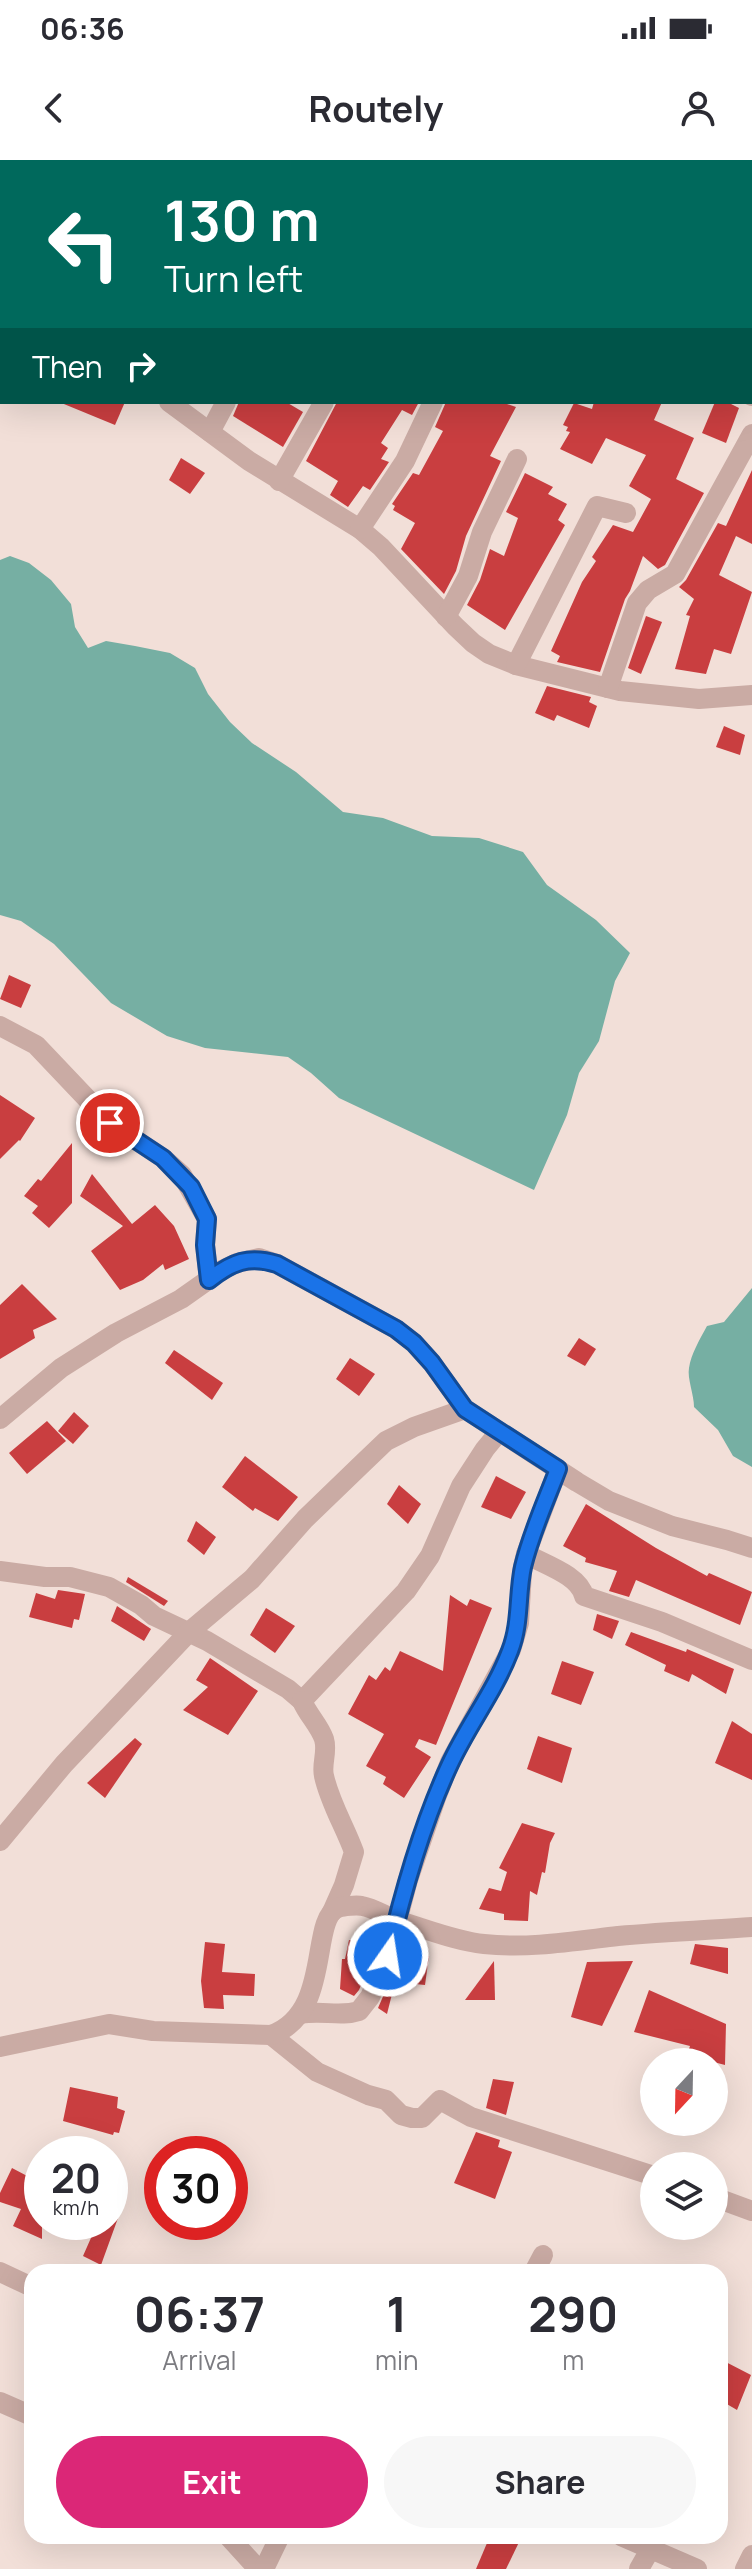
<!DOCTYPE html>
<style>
:root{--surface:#fff;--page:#f7f7f7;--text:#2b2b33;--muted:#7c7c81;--accent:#db2777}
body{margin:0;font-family:Manrope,sans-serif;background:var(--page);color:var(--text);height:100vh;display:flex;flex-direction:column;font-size:30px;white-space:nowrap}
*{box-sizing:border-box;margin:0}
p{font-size:26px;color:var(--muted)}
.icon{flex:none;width:44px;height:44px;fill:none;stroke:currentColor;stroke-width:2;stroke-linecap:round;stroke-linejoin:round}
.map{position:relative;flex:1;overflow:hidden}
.drawer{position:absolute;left:24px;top:2104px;width:704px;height:280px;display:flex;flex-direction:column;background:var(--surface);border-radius:24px;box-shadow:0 8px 32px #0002}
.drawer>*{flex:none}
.banner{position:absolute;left:0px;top:0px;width:752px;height:244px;box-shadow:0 8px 32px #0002;background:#00695c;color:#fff;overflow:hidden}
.needle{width:52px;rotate:202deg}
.tools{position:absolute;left:640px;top:1888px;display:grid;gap:16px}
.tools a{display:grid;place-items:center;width:88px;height:88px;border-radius:50%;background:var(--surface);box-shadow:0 8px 32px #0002;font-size:40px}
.speed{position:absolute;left:24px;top:1976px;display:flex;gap:16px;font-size:40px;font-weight:700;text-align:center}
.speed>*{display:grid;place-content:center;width:104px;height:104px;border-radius:50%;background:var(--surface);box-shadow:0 8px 32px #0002;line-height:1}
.speed small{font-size:20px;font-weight:400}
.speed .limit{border:12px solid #d22;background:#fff;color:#111}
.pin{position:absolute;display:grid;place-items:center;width:68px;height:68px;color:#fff;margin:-34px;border:4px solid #fff;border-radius:50%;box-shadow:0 2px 8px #0007}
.me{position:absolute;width:88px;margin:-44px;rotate:13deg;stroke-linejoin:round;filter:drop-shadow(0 0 6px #0008)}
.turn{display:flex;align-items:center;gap:28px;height:168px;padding:0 32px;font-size:36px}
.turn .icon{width:104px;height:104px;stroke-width:2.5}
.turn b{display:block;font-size:56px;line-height:68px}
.then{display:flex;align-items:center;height:76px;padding:0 32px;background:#0003;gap:16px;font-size:30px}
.eta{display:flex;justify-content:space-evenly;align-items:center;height:136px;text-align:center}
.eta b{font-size:48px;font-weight:700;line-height:56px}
.action{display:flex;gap:16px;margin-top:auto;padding:16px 32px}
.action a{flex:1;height:92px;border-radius:48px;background:var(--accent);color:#fff;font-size:32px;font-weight:700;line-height:92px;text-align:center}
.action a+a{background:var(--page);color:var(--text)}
.status{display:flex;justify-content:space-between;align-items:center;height:56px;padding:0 40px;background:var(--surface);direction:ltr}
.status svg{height:22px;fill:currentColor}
header{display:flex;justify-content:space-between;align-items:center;height:104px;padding:0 32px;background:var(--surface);font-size:36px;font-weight:700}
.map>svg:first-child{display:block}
</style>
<div class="status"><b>06:36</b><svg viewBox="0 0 49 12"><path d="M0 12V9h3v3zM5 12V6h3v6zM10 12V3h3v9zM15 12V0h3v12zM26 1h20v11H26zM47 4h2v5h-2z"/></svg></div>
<header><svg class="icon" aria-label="back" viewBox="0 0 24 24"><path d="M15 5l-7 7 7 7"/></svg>Routely<svg class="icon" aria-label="person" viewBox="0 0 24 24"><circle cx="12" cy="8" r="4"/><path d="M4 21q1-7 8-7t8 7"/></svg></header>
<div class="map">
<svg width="752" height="2409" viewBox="0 0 752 2409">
<rect width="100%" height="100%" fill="#f2dfd8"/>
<g fill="#76afa3">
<polygon points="10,396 29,403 51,420 71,444 75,467 88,488 106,481 135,486 170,493 195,508 208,534 230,562 252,583 296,612 343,652 383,658 432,676 479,678 523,692 547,725 596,760 630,793 615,821 599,881 579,913 567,955 534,1030 339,938 311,913 288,897 205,888 167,876 111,843 54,784 21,761 0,755 0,400"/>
<path d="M 752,1128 L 752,1307 L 733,1296 L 718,1270 L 694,1247 C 694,1235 687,1218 689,1208 C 691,1194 700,1179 707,1166 L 724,1162 Z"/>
</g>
<g fill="#c93e40">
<polygon points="59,242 125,242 115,265"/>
<polygon points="239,242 286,242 303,252 283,287 233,256"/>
<polygon points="337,242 419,242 412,255 402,250 381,283 388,288 381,299 389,302 370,330 363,326 348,347 330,335 338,321 306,301"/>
<polygon points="446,242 501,242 516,247 490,296 501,301 466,376 456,411 444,434 401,389 415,363 393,350 395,346 392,344 413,313 419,315 443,271 435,267"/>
<polygon points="594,242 662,242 654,260 694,278 676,319 704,333 665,405 658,409 643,396 630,431 625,439 600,512 557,502 560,496 551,491 582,422 596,401 592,397 613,365 633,372 651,339 629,326 646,295 606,278 592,304 560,289 570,272 566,271 568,267 563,265 574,243 592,249"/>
<polygon points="715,242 727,242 739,248 726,283 702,273"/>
<polygon points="181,298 205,313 190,334 169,320"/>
<polygon points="752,310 752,384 736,376 719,415 752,432 731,494 714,489 706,514 675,509 690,456 686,455 694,439 679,427 686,420 718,363 726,366"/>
<polygon points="525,313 553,327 548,334 567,344 558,360 565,365 505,470 467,445 480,420 490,389 504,396 518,358 506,352"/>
<polygon points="646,456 662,462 641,514 628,508"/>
<polygon points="547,526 591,537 589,542 597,546 589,568 557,555 554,561 535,553"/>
<polygon points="724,566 745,575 740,595 716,587"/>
<polygon points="9,815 31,825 21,848 0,839"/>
<polygon points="0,935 35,958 20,981 19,980 0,999"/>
<polygon points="72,983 72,1043 49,1068 32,1053 38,1046 24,1036 38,1019 41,1021"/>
<polygon points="92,1014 132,1064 155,1045 174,1066 189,1099 165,1110 163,1104 143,1120 120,1130 91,1091 123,1066 80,1036"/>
<polygon points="22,1124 57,1159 33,1170 35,1178 0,1199 0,1145"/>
<polygon points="579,1178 596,1189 585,1206 567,1196"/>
<polygon points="174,1190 223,1223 212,1240 165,1203"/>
<polygon points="350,1198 375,1214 359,1236 336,1219"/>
<polygon points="74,1252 89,1266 73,1284 58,1271"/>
<polygon points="47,1261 66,1281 27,1314 9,1293"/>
<polygon points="245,1296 298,1337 278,1361 255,1348 253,1351 222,1327"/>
<polygon points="496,1316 526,1332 511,1359 481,1347"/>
<polygon points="399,1325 421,1344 408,1364 387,1344"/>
<polygon points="586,1344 656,1388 707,1416 709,1413 752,1432 740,1465 636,1420 629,1437 609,1431 617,1411 585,1402 586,1398 563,1386"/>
<polygon points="196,1361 216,1377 204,1395 187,1381"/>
<polygon points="128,1417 168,1441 164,1446 126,1422"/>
<polygon points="58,1430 85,1434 79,1460 74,1459 72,1468 29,1457 36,1433 55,1439"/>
<polygon points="450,1435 467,1446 470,1439 492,1448 436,1585 419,1579 415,1587 431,1597 404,1638 383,1624 386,1617 366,1606 384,1574 348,1554 369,1515 376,1520 385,1507 390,1511 400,1491 443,1511"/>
<polygon points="117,1446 151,1469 144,1481 111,1461"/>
<polygon points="266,1448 295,1466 275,1493 250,1475"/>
<polygon points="597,1454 619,1461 612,1479 593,1470"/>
<polygon points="631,1472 686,1492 687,1489 734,1509 726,1534 692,1514 689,1522 664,1511 666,1505 625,1485"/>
<polygon points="210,1498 258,1531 228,1575 183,1550 208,1527 196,1520"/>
<polygon points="562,1501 594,1512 581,1545 551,1534"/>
<polygon points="732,1561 752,1574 752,1620 715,1603"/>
<polygon points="538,1576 572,1588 562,1623 527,1609"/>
<polygon points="135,1578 142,1584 105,1638 87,1623"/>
<polygon points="522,1663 555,1673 550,1683 545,1713 542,1712 537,1735 530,1731 528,1761 504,1760 504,1754 479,1749 489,1728 501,1731 507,1712 499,1708"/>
<polygon points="349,1780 378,1785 359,1830 354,1836 340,1829 342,1799 345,1799"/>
<polygon points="205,1782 225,1784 222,1812 255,1814 254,1836 223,1835 224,1849 204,1848 201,1821"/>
<polygon points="695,1784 728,1788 728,1814 690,1804"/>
<polygon points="403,1791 429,1796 425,1825 395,1822 387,1854 378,1848"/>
<polygon points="494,1801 495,1840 465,1840"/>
<polygon points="633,1801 602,1866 571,1857 587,1802"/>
<polygon points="649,1830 726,1864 725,1905 687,1895 690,1886 634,1872"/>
<polygon points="493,1919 514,1922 506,1955 486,1948"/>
<polygon points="70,1927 118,1937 117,1948 125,1951 119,1973 114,1972 113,1975 63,1961"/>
<polygon points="476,1972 500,1980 498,1987 512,1992 495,2039 454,2023"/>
<polygon points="42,2004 42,2079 13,2066 21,2049 0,2042 0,2033 12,2008 31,2018 26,2028 30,2030"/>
<polygon points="110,2042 122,2047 101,2105 83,2096 98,2062 110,2062"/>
<polygon points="720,2199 751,2215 737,2250 720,2240"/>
<polygon points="490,2376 522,2376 506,2409 476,2409"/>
</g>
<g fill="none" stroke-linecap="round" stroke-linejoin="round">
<g stroke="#caaba4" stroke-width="20">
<polyline points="62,0 67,2"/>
<polyline points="705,0 710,2"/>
<polyline points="239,2 239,0"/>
<polyline points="601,2 602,0"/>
<polyline points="750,17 752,18"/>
<polyline points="0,120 2,121"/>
<polyline points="750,235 752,236"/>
<polyline points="169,242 249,301 360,369 381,387 455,466 473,483 489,494 516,505 620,531 699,539 752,535"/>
<polyline points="210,272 226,242"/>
<polyline points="279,321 324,242"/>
<polyline points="360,369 405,301 433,242"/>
<polyline points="446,457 468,416 482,372 517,299"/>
<polyline points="516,505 597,346 626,353"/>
<polyline points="608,528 637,443 648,430 675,414 752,274"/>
<polyline points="0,866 36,885 110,963 163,998 182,1015 207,1059 205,1085 209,1120"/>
<polyline points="0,1259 61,1208 116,1173 181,1139 222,1110 237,1103 259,1098 277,1104 396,1169 414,1183 432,1203 465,1249 577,1322 609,1341 672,1366 727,1380 752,1388"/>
<path d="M 526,1394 C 545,1405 579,1415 584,1436 L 662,1462 L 752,1500"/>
<polyline points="0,1411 45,1417 70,1417 109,1427 141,1445 154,1456 207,1481 288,1529 302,1541 406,1431 430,1396 461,1326 485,1289 499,1272"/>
<path d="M 302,1541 C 308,1555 319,1565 324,1579 C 328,1592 321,1604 324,1616 C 330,1643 345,1667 354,1692 L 344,1725 L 332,1752"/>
<polyline points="0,1681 64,1604 189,1472 252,1419 305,1359 363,1303 386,1281 414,1267 465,1249"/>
<path d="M 301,1854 C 321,1850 341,1857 359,1851 L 370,1837 L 388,1796 L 408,1720 L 436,1638 L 450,1602 L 511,1490 L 519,1463 L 522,1411 L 526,1394 L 558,1309"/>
<polyline points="271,1875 317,1912 368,1935 386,1940 401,1955 412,1958 422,1958 440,1940 471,1957 654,2016"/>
<path d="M 0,1887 L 109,1864 L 153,1871 L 271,1875 C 333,1853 309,1759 338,1748 C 343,1746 357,1745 362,1746 C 374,1748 385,1756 396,1760 C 424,1768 455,1781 484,1784 C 528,1789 575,1781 618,1776 C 663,1772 707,1770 752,1767"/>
<polyline points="714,2037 752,2051"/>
<polyline points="0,2112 32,2127"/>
<polyline points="534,2112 543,2095"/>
<polyline points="0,2242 32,2256"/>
<polyline points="228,2376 258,2409"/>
<polyline points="621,2376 697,2409"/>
<polyline points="264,2409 280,2376"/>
<polyline points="639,2409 651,2388"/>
<polyline points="745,2409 752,2395"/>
</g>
</g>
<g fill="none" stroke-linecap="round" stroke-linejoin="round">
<g stroke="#114b97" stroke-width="20">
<path id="route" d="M 110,963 L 163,998 L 191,1027 L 207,1059 L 205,1085 L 209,1120 C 232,1102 249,1095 277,1104 L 396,1169 L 414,1183 L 432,1203 L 465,1249 L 558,1309 C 546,1341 531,1373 523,1407 C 517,1435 521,1463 510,1491 C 495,1531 468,1565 450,1604 C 422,1664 403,1731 388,1796"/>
</g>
<use href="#route" stroke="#1a73e8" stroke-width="14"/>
</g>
</svg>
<div class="tools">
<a><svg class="needle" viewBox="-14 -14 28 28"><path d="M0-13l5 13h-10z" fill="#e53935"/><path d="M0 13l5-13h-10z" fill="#7c7c81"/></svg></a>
<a><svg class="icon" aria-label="layers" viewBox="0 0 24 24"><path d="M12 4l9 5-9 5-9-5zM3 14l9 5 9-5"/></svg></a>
</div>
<div class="speed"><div>20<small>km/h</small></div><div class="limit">30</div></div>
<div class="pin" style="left:110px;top:963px;background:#d93025"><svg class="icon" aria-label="arrive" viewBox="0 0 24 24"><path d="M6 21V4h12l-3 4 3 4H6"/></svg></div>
<svg class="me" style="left:388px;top:1796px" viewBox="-20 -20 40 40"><circle r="17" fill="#1a73e8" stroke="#fff" stroke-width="3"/><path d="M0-11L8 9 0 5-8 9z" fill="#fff"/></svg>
<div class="banner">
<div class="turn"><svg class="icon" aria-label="left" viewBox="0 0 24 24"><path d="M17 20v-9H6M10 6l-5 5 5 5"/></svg><div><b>130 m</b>Turn left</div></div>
<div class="then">Then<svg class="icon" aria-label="right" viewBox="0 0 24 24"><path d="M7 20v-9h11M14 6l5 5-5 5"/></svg></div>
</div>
<section class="drawer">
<div class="eta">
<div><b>06:37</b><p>Arrival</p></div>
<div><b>1</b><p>min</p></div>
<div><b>290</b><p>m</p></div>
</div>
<div class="action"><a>Exit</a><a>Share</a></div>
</section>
</div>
